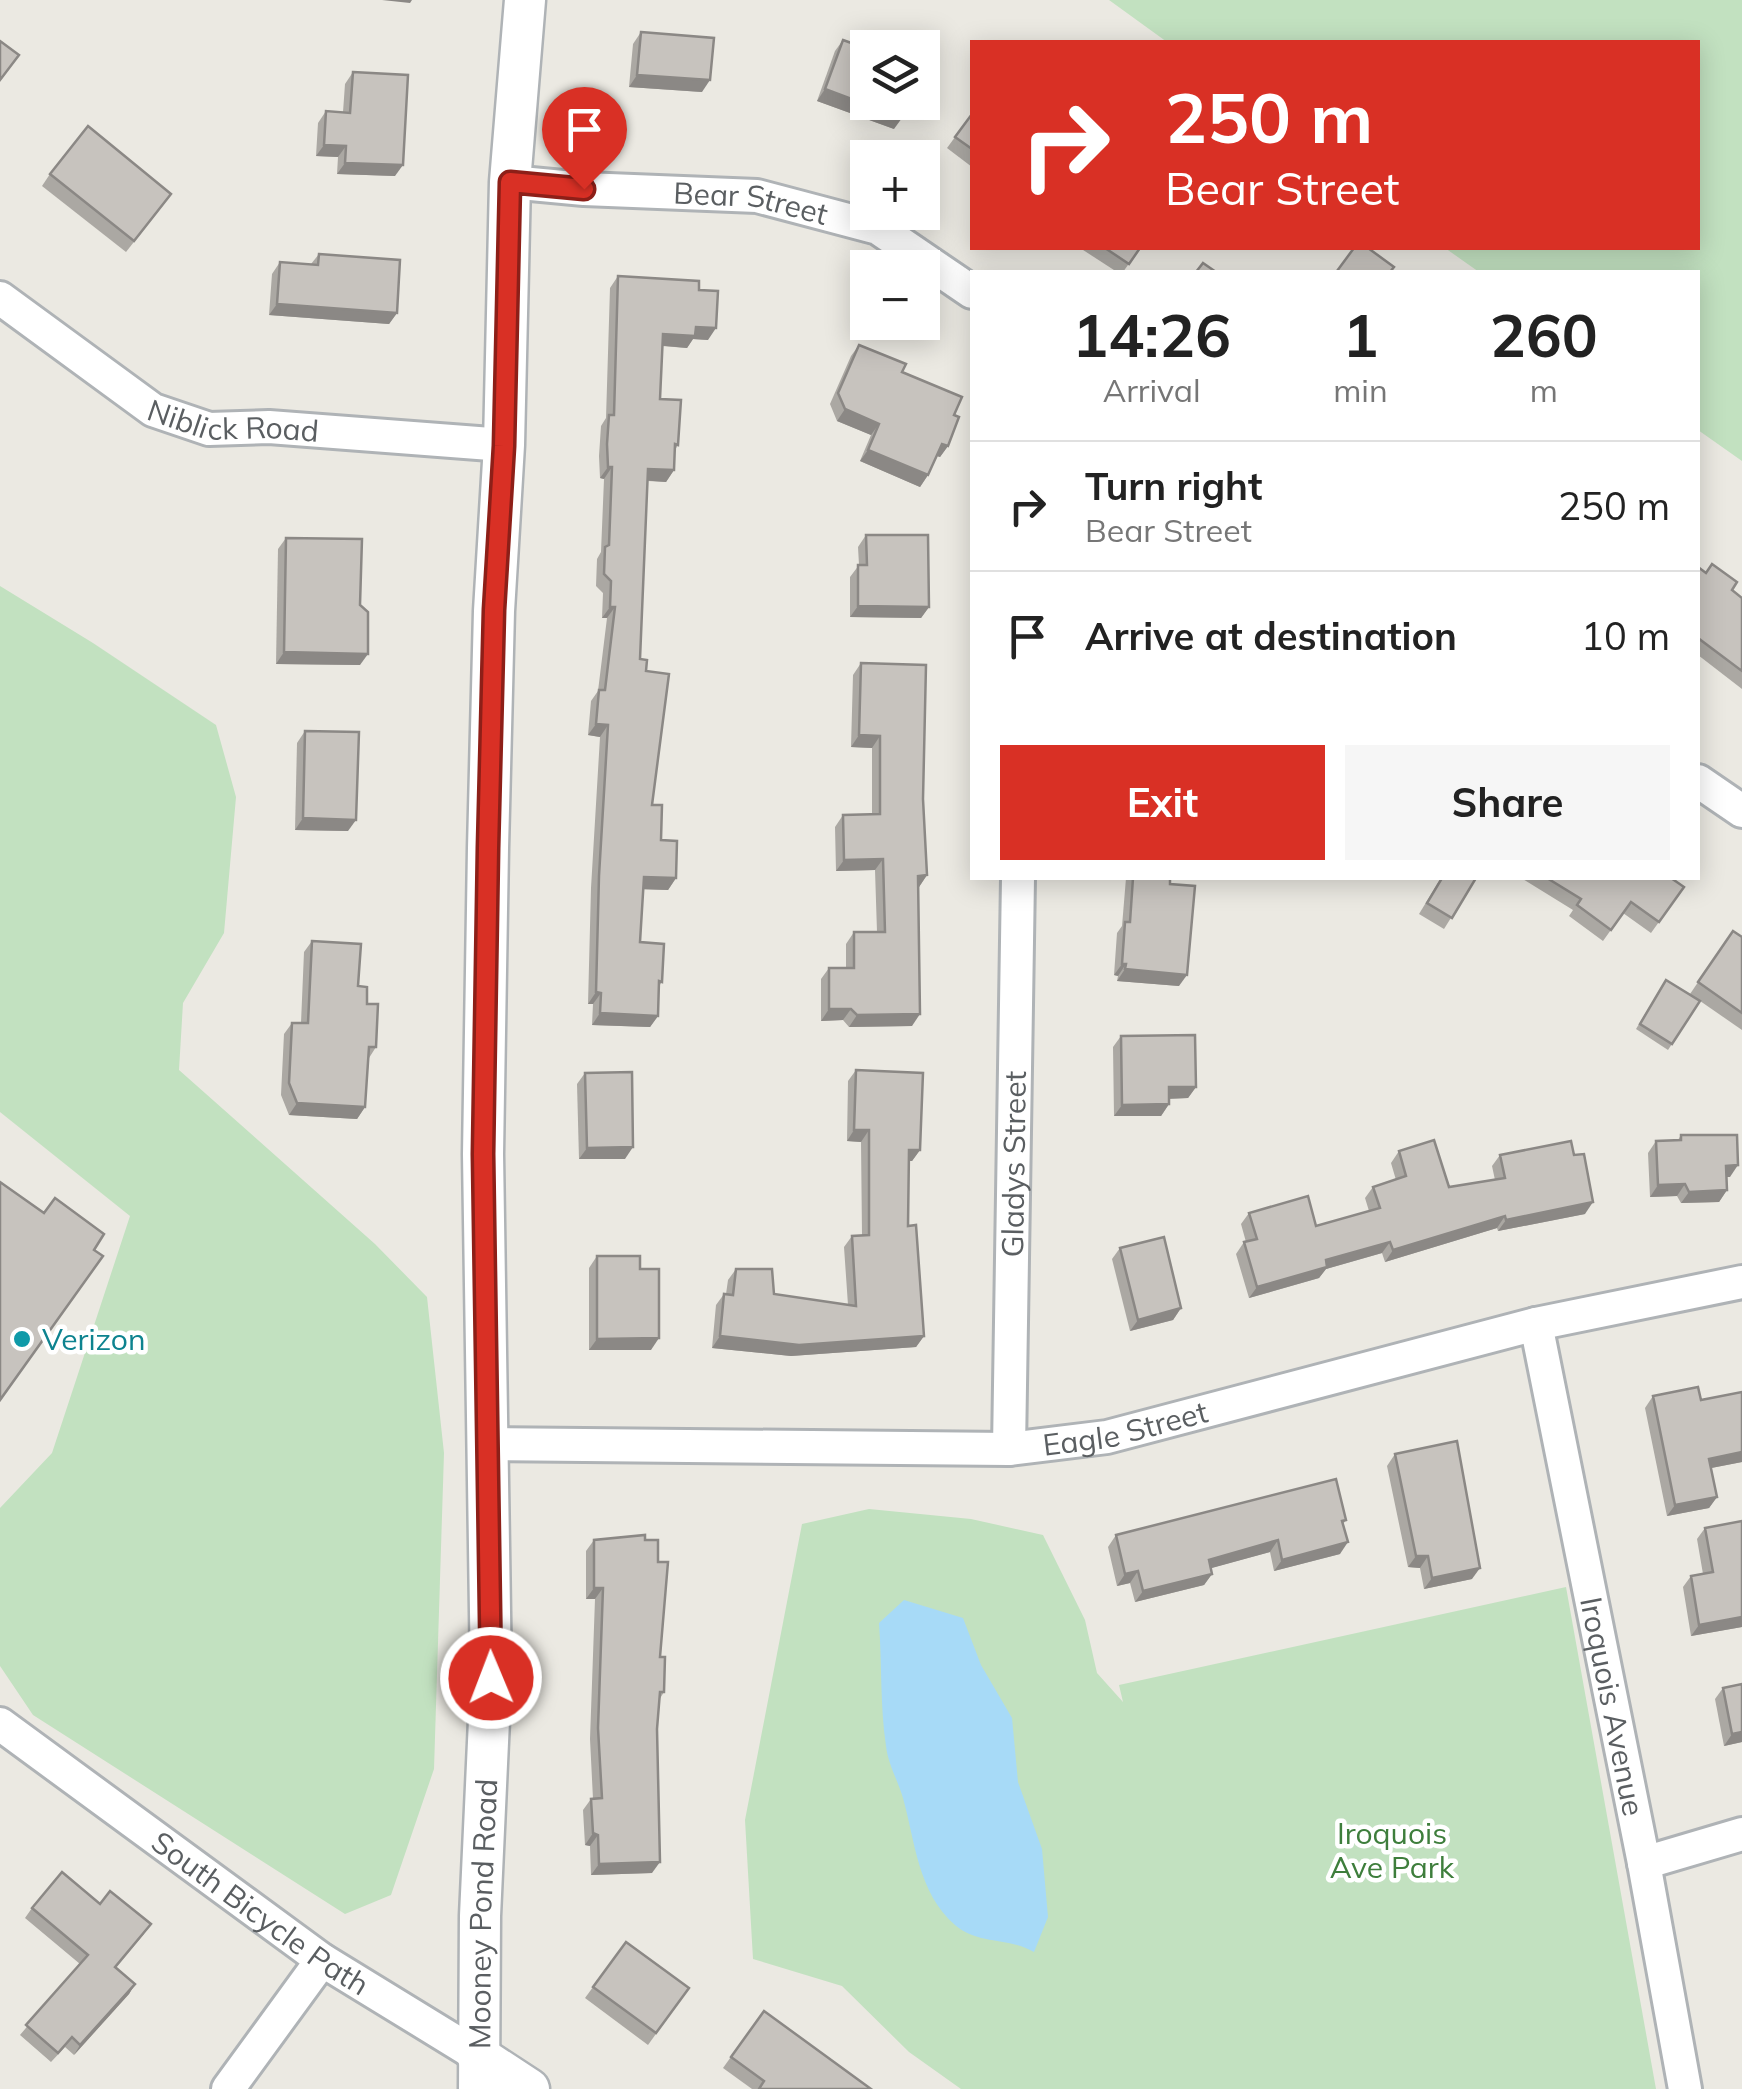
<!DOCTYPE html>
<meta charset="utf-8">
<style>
:root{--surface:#fff;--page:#f6f6f6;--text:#222;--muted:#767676;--line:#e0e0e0;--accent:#d93025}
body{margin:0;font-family:Mulish,sans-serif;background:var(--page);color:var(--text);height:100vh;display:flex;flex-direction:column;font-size:38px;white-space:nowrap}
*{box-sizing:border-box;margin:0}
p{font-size:32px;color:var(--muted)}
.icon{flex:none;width:55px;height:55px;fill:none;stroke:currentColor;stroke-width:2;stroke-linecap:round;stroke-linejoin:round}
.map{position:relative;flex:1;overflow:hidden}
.drawer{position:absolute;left:970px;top:270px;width:730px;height:610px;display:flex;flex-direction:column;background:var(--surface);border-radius:0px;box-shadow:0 5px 25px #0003}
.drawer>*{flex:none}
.guide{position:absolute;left:970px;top:40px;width:730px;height:210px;border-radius:0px;box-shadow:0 5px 25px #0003;background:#d93025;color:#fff;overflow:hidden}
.controls{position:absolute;left:850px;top:30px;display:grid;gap:20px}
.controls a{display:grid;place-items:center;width:90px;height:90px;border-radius:0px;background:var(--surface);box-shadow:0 5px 25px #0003;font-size:50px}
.pin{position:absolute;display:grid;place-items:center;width:85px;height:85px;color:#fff;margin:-102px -42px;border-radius:50% 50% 50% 0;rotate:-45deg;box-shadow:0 0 10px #0007}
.pin .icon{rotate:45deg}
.me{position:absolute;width:110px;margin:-55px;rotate:359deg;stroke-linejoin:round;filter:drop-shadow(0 0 8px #0008)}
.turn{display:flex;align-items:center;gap:35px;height:210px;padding:0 30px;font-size:45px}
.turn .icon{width:130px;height:130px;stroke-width:2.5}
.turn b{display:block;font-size:70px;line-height:85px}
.eta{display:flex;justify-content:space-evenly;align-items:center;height:170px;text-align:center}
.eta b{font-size:60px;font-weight:700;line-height:70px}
.action{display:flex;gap:20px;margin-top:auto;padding:20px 30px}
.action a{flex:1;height:115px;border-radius:0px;background:var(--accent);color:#fff;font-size:40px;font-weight:700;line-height:115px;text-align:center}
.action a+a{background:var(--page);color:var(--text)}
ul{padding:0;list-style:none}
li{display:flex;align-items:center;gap:30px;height:130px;padding:0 30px;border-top:2px solid var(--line)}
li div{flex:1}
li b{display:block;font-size:38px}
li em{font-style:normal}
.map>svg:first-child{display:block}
</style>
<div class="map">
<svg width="1742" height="2089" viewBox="0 0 1742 2089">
<rect width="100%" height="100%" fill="#ebe9e2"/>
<g fill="#c2e1c0">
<polygon points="1109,0 1742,0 1742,461 1698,430 1698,272 1479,272 1445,248 1698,248 1698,42 1167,42"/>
<polygon points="0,586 93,643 216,725 236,797 224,933 183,1003 179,1070 375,1244 427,1297 444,1453 434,1769 391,1895 345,1914 33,1715 0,1666 0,1508 52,1453 130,1216 0,1112"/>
<polygon points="869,1509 971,1519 1043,1535 1085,1620 1097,1673 1123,1702 1119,1685 1566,1587 1656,2089 961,2089 909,2052 842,1986 753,1959 745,1820 802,1524"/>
</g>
<path fill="#a7daf7" d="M 904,1600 L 963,1618 L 981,1665 L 1012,1718 L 1018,1782 L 1042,1849 L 1048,1917 L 1034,1952 C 1008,1937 978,1945 955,1925 C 918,1893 915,1841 903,1798 C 898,1781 888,1764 886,1746 C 880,1706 882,1663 879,1623 Z"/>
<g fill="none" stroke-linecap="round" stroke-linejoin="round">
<g stroke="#afb3b6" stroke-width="38">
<g id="minor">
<path id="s1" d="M 510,182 L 584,189 L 757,196 L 878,228 L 972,292"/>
<path id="s2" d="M 0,298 L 153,410 L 209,429 L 269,427 L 504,445"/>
<polyline points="1698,781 1742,811"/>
<path id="s3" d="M 1536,1324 L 1644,1863 L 1685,2089"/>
<path id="s4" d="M 489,1444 L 1009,1449 L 1107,1437 L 1536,1324 L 1742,1282"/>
<path id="s5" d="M 1009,1449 L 1018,878"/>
<path id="s6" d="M 0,1724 L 322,1960 L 477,2055"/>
<polyline points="1644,1863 1742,1834"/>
<polyline points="228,2089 322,1960"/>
</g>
</g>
<g stroke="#afb3b6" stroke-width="45">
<g id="tertiary">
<polyline points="477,2055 529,2089"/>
<path id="s7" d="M 479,2089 L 480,1916 L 491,1677 L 483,1154 L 488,848 L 494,611 L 504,445 L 510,182 L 525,0"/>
</g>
</g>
<use href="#minor" stroke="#fff" stroke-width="32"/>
<use href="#tertiary" stroke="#fff" stroke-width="40"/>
</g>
<g fill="#aba8a3">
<polygon points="641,32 702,92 629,87 633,44"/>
<polygon points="843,40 894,129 817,101 835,51"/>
<polygon points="353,72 395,176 337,174 338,157 316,156 318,123 326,111 343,112 345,84"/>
<polygon points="972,114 972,167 947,148"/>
<polygon points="50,174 163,205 126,252 42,186"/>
<polygon points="1080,248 1140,248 1123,272 1117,272"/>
<polygon points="319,254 397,313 389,324 269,315 272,274 280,262 311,264"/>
<polygon points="618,276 699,290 708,340 693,339 687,348 662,346 660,399 678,445 675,450 674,470 666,482 648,481 640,659 646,671 652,805 661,840 676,878 668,890 643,889 640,942 662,982 659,986 658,1016 650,1027 592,1025 593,1004 588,1004 591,888 600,737 588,735 591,701 598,691 607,618 602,618 603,593 596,586 597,559 601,552 604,479 600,478 599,456 601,426 606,418 610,288"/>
<polygon points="859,345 902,372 954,415 948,446 940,457 937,456 928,475 920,487 860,461 871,435 837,421 830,404 851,356"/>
<polygon points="866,535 929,607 921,618 850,617 850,577 859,565 858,547"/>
<polygon points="286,538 360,665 276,664 278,549"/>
<polygon points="1698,567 1742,598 1742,689 1698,655"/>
<polygon points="861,663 923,799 927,875 919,887 912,1026 849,1027 843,1020 821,1021 821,979 829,968 846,968 846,944 854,932 877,932 875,870 836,871 835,827 843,815 872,814 872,748 851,747 853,675"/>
<polygon points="305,731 348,831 295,830 297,743"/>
<polygon points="1126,878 1170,878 1179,986 1117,981 1118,976 1114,975 1117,933 1122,926"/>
<polygon points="1441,878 1476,878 1444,929 1419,914"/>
<polygon points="1521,878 1671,878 1684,887 1651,933 1623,913 1603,941 1569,916 1573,910"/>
<polygon points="1733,931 1742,937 1742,1030 1690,994"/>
<polygon points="312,941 358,986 367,1004 376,1047 369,1058 365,1107 357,1119 289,1115 281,1095 284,1034 292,1023 301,1023 304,952"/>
<polygon points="1666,980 1700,1001 1668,1050 1636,1029"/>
<polygon points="1121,1036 1196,1087 1188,1098 1169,1099 1169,1104 1161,1116 1114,1116 1113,1047"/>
<polygon points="856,1070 920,1150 912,1161 909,1161 908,1226 924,1336 916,1347 791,1356 712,1348 716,1305 724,1294 726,1294 728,1280 736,1269 774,1294 848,1305 844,1247 852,1236 862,1235 861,1142 847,1141 848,1081"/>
<polygon points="585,1073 625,1159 579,1159 577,1084"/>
<polygon points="1681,1135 1730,1177 1726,1177 1727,1190 1719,1202 1681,1203 1677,1196 1650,1197 1648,1153 1656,1141 1678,1140"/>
<polygon points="1399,1151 1449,1187 1495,1180 1492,1166 1500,1155 1585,1214 1498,1231 1497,1228 1385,1262 1382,1253 1326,1269 1319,1278 1249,1298 1236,1254 1244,1242 1246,1242 1241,1224 1249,1213 1316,1226 1369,1211 1365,1198 1373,1187 1396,1180 1391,1163"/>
<polygon points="1120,1248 1181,1308 1173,1320 1130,1331 1112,1259"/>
<polygon points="597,1256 640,1269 651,1350 589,1350 589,1268"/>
<polygon points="1742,1392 1742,1462 1711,1468 1717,1497 1709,1508 1667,1516 1645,1408 1653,1396 1701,1400"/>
<polygon points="1395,1454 1472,1579 1424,1589 1420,1568 1408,1567 1387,1466"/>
<polygon points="1346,1520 1343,1524 1340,1554 1274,1571 1270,1552 1211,1568 1212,1574 1204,1585 1135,1602 1130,1583 1117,1586 1108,1547 1116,1535"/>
<polygon points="1742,1521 1742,1627 1691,1636 1683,1587 1691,1576 1703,1574 1697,1539 1705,1528"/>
<polygon points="594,1540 660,1657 664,1692 659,1700 657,1729 652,1873 591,1875 590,1846 585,1845 583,1810 591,1799 593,1799 590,1739 595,1599 586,1599 586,1551"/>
<polygon points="1723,1688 1742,1742 1724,1746 1715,1699"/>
<polygon points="100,1904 144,1934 116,1968 135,1984 129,1994 74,2055 65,2047 51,2062 20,2035 80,1964 25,1918 32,1908"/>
<polygon points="626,1942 689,1988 648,2045 585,1998"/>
<polygon points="764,2011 871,2089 752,2089 723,2068"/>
</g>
<g fill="#8b8885">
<polygon points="382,0 412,0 410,3"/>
<polygon points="637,75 710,80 702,92 629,87"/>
<polygon points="825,89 902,118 894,129 817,101"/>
<polygon points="324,145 346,146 338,157 316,156"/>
<polygon points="345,163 403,165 395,176 337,174"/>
<polygon points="277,304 397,313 389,324 269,315"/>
<polygon points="696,327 716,328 708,340 693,339 687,348 655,345 663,334"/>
<polygon points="845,409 879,424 871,435 837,421"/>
<polygon points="942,444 948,446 940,457 934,455"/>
<polygon points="868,450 928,475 920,487 860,461"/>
<polygon points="608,467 612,467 604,479 600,478"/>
<polygon points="648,469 674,470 666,482 640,480"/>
<polygon points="858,606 929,607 921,618 850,617"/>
<polygon points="610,607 615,607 607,618 602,618"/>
<polygon points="284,652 368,654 360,665 276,664"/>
<polygon points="596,724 608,725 600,737 588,735"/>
<polygon points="859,735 880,736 872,748 851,747"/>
<polygon points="303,818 356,820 348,831 295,830"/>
<polygon points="883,859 875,870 836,871 844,860"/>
<polygon points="927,875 919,887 918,876"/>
<polygon points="644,877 676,878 668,890 636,889"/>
<polygon points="1122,964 1126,964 1118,976 1114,975"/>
<polygon points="1125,969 1187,975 1179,986 1117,981"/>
<polygon points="596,992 601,993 593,1004 588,1004"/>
<polygon points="829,1009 851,1009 843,1020 821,1021"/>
<polygon points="600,1013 658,1016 650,1027 592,1025"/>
<polygon points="920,1014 912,1026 849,1027 857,1015"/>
<polygon points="1169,1087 1196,1087 1188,1098 1161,1099"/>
<polygon points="297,1103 365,1107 357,1119 289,1115"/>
<polygon points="1169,1104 1161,1116 1114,1116 1122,1105"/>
<polygon points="854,1130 869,1130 861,1142 847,1141"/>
<polygon points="633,1147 625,1159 579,1159 587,1148"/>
<polygon points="909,1150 920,1150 912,1161 901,1161"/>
<polygon points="1738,1165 1730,1177 1718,1177 1726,1166"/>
<polygon points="1685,1184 1677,1196 1650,1197 1658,1185"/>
<polygon points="1727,1190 1719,1202 1681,1203 1689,1192"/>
<polygon points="1593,1202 1585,1214 1498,1231 1506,1220"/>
<polygon points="1505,1216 1497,1228 1385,1262 1393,1250"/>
<polygon points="1390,1242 1382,1253 1326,1269 1319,1278 1249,1298 1257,1287 1326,1260"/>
<polygon points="1181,1308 1173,1320 1130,1331 1138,1320"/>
<polygon points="720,1336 924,1336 916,1347 791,1356 712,1348"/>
<polygon points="659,1338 651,1350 589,1350 597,1339"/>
<polygon points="1742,1452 1742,1462 1701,1470 1709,1459"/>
<polygon points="1717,1497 1709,1508 1667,1516 1675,1505"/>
<polygon points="1278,1540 1270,1552 1201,1571 1209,1560"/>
<polygon points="1348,1542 1340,1554 1274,1571 1282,1560"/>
<polygon points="1416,1556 1428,1556 1420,1568 1408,1567"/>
<polygon points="1480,1568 1472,1579 1424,1589 1432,1578"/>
<polygon points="1138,1571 1130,1583 1117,1586 1125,1574"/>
<polygon points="1212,1574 1204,1585 1135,1602 1143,1591"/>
<polygon points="594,1588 603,1588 595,1599 586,1599"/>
<polygon points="1742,1617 1742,1627 1691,1636 1699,1625"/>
<polygon points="1742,1732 1742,1742 1724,1746 1732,1734"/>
<polygon points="593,1833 598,1835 590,1846 585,1845"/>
<polygon points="660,1862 652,1873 591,1875 599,1864"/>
<polygon points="135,1984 129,1994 74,2055 80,2045"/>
</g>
<g fill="#c7c3be" stroke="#8b8885" stroke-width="2.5">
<polygon points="641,32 714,38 710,80 637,75"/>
<polygon points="843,40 868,49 868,102 908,102 902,118 825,89"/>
<polygon points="0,41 19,55 0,80"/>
<polygon points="353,72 408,75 403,165 345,163 346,146 324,145 326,111 350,113"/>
<polygon points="972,114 972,149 955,137"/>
<polygon points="88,126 171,194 134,241 50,174"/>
<polygon points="1105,248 1140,248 1129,264"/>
<polygon points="1354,248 1368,248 1394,267 1390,272 1339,272 1337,271"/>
<polygon points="319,254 400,260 397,313 277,304 280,262 318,265"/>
<polygon points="1203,263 1216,272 1196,272"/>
<polygon points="618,276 699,281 699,290 718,291 716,328 696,327 695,336 663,334 660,399 681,400 678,445 675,444 674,470 648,469 640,659 647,660 646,671 669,674 652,805 662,805 661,840 677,841 676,878 644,877 640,942 664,944 662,982 659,981 658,1016 600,1013 601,993 596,992 599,876 608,725 596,724 599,690 605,690 615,607 610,607 611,581 604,574 605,547 609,545 612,467 608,467 607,444 609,415 614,415"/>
<polygon points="859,345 906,364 902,372 962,397 954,415 959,417 948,446 942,444 928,475 868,450 879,424 845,409 838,393"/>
<polygon points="866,535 928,535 929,607 858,606 858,565 867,565"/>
<polygon points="286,538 362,539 360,605 368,612 368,654 284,652"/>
<polygon points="1712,564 1737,582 1732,590 1742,598 1742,671 1698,638 1698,567 1706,573"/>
<polygon points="861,663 926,665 923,799 927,875 918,876 920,1014 857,1015 851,1009 829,1009 829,968 854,968 854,932 885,932 883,859 844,860 843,815 880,814 880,736 859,735"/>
<polygon points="305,731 359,732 356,820 303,818"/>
<polygon points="1133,878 1170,878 1170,884 1195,886 1187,975 1125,969 1126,964 1122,964 1125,922 1130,922"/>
<polygon points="1442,878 1476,878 1452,918 1427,903"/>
<polygon points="1547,878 1671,878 1684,887 1659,922 1631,902 1611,930 1577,905 1581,899"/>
<polygon points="1733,931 1742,937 1742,1013 1698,982"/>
<polygon points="312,941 361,944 358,986 367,987 367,1004 378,1004 376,1047 369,1047 365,1107 297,1103 289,1083 292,1023 308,1023"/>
<polygon points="1666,980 1700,1001 1672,1044 1640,1024"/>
<polygon points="1195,1035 1196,1087 1169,1087 1169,1104 1122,1105 1121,1036"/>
<polygon points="856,1070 923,1073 920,1150 909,1150 908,1226 916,1225 924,1336 799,1345 720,1336 724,1294 733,1295 736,1269 772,1269 774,1294 856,1306 852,1236 869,1235 869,1130 854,1130"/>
<polygon points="632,1072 633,1147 587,1148 585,1073"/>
<polygon points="1681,1135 1737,1135 1738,1165 1726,1166 1727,1190 1689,1192 1685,1184 1658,1185 1656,1141 1681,1140"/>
<polygon points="1434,1140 1449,1187 1505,1178 1500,1155 1571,1141 1574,1155 1584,1154 1593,1202 1506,1220 1505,1216 1393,1250 1390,1242 1326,1260 1327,1267 1257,1287 1244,1242 1257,1239 1249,1213 1308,1196 1316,1226 1380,1208 1373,1187 1406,1176 1399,1151"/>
<polygon points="0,1182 44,1213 55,1198 104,1234 94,1250 103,1256 0,1400"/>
<polygon points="1164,1237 1181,1308 1138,1320 1120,1248"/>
<polygon points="597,1256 640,1256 640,1269 659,1269 659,1338 597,1339"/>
<polygon points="1698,1387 1701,1400 1742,1392 1742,1452 1709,1459 1717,1497 1675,1505 1653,1396"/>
<polygon points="1457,1441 1480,1568 1432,1578 1428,1556 1416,1556 1395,1454"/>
<polygon points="1336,1479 1346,1520 1342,1521 1348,1542 1282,1560 1278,1540 1209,1560 1212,1574 1143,1591 1138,1571 1125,1574 1116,1535"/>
<polygon points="1742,1521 1742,1617 1699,1625 1691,1576 1713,1572 1705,1528"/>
<polygon points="645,1535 645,1540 658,1540 658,1562 668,1562 660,1657 665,1657 664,1692 660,1692 657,1729 660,1862 599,1864 598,1835 593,1833 591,1799 602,1798 598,1728 603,1588 594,1588 594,1540"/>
<polygon points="1742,1684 1742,1732 1732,1734 1723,1688"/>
<polygon points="62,1872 100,1904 110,1891 151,1924 115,1967 135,1984 80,2045 72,2037 58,2053 26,2025 88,1955 32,1908"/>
<polygon points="626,1942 689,1988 656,2033 593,1987"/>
<polygon points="764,2011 871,2089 759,2089 764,2081 731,2057"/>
</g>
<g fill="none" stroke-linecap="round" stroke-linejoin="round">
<g stroke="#8d1f18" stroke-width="25">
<polyline id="route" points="491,1678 483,1154 488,848 494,610 504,446 510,182 584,189"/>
</g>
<use href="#route" stroke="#d93025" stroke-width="18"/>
</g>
<circle fill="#0f9aa8" stroke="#fff" stroke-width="4" cx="22" cy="1339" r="10"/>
<g text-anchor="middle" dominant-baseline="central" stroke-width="9" stroke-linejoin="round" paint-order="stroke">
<g font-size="30" fill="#5a5e61" stroke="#fff">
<text stroke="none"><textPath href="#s1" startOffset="242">Bear Street</textPath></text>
<text stroke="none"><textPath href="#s2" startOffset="272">Niblick Road</textPath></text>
<text stroke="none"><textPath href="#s5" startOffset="285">Gladys Street</textPath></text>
<text stroke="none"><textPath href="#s4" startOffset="638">Eagle Street</textPath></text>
<text stroke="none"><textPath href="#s3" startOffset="390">Iroquois Avenue</textPath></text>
<text stroke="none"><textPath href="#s6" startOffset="322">South Bicycle Path</textPath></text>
<text stroke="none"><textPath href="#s7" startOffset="175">Mooney Pond Road</textPath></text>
</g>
<g font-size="30" fill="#0d838f" stroke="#fff" text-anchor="start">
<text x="42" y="1339">Verizon</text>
</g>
<g font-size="30" fill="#3e7e3c" stroke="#fff">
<text x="1392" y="1833">Iroquois<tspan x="1392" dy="34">Ave Park</tspan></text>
</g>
</g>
</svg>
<div class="controls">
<a><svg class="icon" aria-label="layers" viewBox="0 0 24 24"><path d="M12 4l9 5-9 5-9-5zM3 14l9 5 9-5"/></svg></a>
<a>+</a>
<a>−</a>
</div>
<div class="pin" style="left:584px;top:189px;background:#d93025"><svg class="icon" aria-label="arrive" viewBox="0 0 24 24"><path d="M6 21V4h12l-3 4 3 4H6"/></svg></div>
<svg class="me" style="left:491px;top:1678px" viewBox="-20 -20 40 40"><circle r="17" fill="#d93025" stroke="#fff" stroke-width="3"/><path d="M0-11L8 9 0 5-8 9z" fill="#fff"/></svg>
<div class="guide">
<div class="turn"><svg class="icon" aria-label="right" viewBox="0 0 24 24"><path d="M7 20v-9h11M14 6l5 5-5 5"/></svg><div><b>250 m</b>Bear Street</div></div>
</div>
<section class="drawer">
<div class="eta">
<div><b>14:26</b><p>Arrival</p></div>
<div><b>1</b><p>min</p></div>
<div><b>260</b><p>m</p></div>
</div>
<ul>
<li><svg class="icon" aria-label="right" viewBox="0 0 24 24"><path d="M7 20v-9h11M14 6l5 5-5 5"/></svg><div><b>Turn right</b><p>Bear Street</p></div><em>250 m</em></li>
<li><svg class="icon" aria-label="arrive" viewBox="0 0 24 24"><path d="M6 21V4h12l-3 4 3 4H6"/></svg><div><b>Arrive at destination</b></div><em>10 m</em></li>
</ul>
<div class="action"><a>Exit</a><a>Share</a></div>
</section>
</div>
